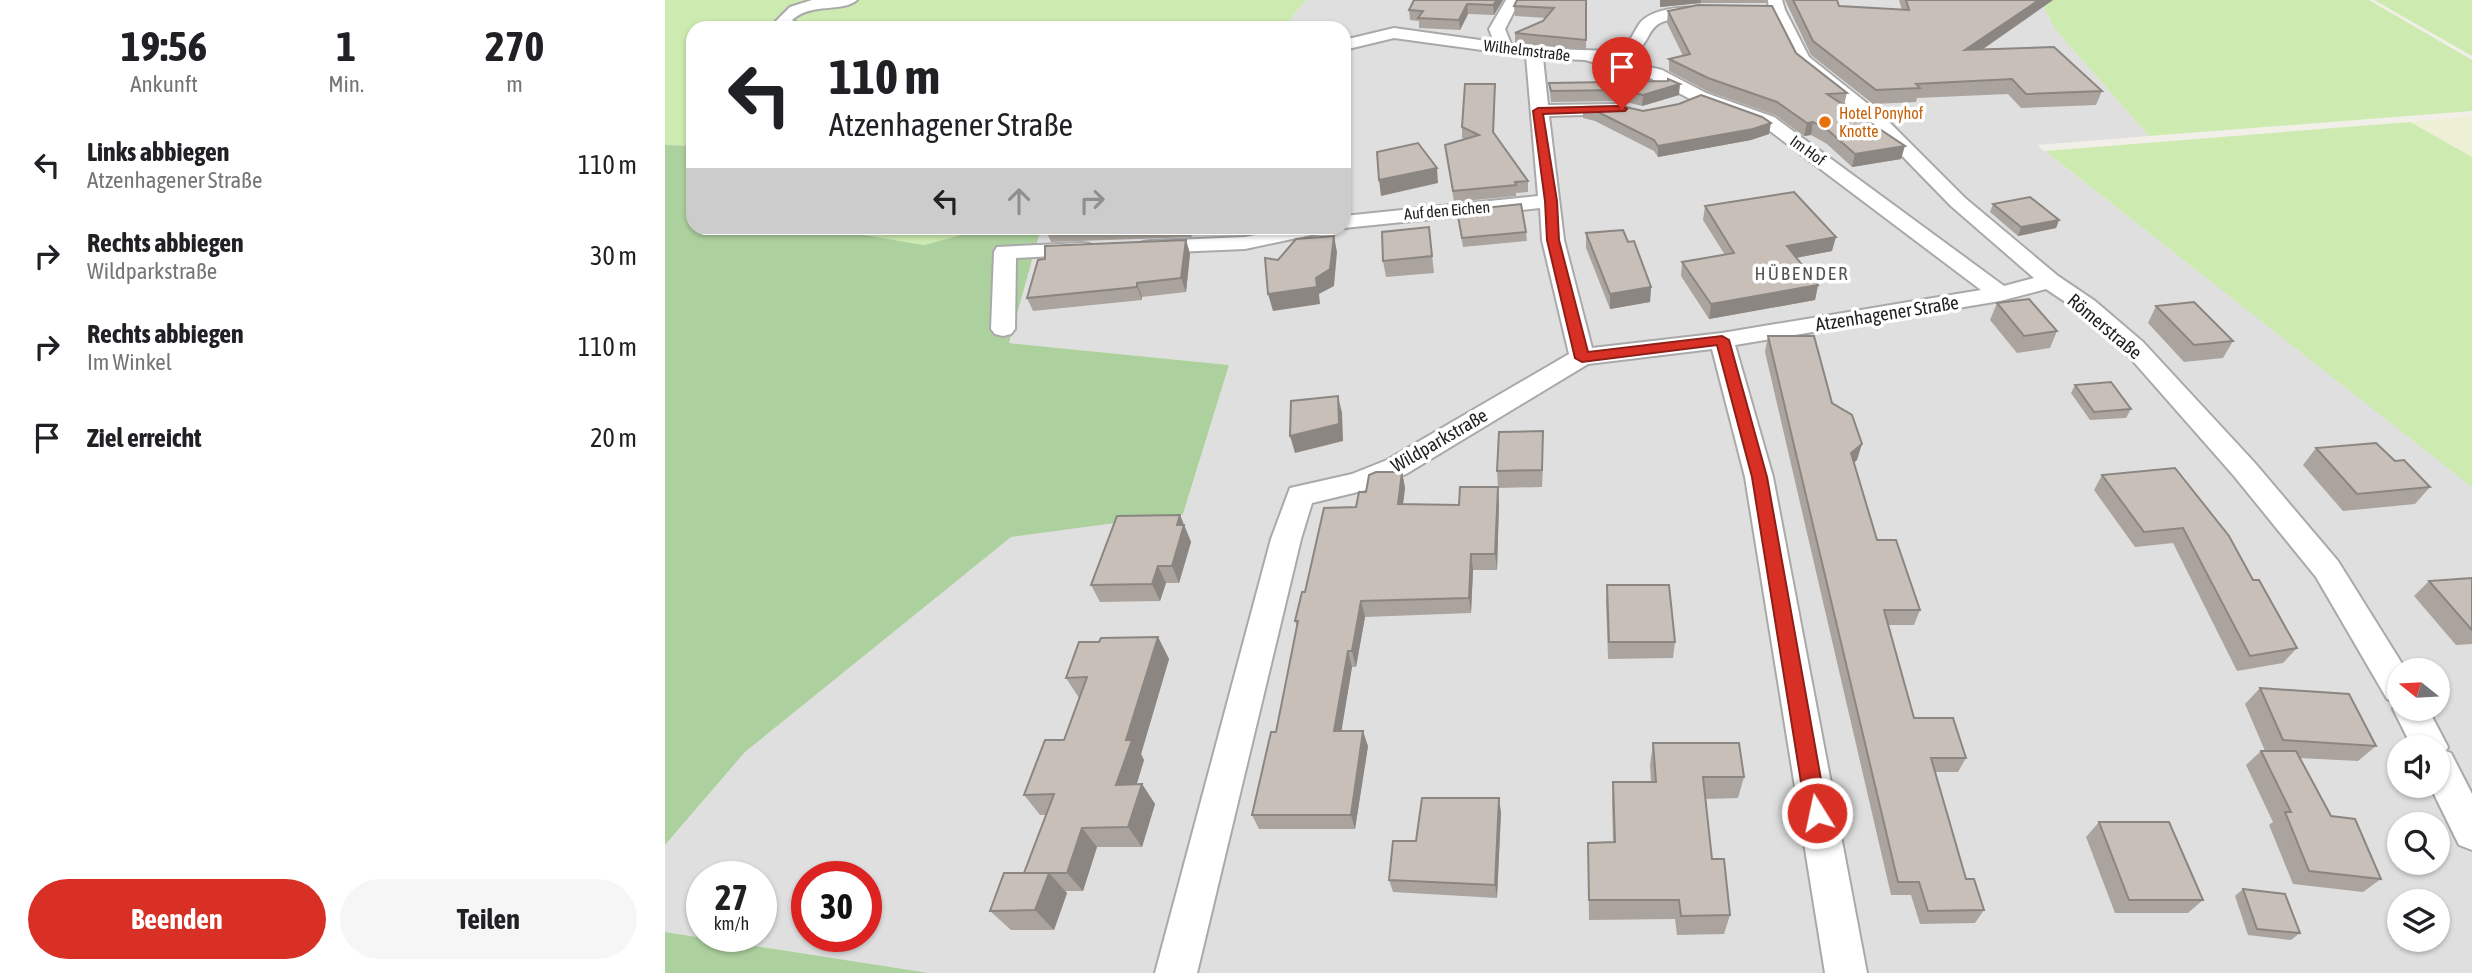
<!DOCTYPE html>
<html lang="de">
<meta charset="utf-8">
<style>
:root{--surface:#fff;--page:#f6f6f6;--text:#202124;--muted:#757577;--accent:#d93025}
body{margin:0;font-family:"Asap Condensed",sans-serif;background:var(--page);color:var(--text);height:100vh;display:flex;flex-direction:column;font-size:26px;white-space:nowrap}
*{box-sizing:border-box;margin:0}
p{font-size:23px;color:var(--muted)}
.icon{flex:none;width:38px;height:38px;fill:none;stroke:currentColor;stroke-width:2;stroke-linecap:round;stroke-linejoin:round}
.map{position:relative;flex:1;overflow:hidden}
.sheet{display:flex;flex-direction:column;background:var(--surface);width:665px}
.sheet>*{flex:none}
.top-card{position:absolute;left:21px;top:21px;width:665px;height:214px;border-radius:21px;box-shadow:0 2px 5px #0004;background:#fff;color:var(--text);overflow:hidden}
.needle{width:46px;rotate:288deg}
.buttons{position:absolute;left:1722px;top:658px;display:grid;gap:14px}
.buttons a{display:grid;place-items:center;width:63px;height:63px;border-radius:50%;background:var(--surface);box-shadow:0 2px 5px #0004;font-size:35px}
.speed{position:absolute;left:21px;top:861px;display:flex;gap:14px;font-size:35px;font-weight:700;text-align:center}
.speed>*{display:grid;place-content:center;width:91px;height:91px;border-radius:50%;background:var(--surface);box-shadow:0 2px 5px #0004;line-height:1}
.speed small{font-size:18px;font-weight:400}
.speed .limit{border:10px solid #d22;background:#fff;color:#111}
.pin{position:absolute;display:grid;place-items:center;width:60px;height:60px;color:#fff;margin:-72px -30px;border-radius:50% 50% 50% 0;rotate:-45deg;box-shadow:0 0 7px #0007}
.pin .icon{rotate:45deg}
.me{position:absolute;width:77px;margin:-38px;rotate:350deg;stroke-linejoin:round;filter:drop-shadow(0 0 5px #0008)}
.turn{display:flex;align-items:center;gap:24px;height:147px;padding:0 28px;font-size:32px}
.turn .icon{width:91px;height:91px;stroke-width:2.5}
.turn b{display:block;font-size:49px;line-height:60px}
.lanes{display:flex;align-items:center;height:66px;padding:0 28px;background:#0003;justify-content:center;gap:35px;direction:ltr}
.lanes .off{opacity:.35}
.eta{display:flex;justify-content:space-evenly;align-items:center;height:119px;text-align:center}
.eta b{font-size:42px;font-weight:700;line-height:49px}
.primary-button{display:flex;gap:14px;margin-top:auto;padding:14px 28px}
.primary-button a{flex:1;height:80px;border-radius:42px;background:var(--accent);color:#fff;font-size:28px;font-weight:700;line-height:80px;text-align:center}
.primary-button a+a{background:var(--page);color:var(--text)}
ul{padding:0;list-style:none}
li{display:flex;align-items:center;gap:21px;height:91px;padding:0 28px}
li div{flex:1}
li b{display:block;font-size:26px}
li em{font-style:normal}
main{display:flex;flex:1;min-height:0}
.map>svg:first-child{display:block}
</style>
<main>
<section class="sheet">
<div class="eta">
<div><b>19:56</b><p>Ankunft</p></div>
<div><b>1</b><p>Min.</p></div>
<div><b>270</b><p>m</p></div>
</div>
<ul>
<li><svg class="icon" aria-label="left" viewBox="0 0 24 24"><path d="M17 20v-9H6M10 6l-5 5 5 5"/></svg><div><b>Links abbiegen</b><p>Atzenhagener Straße</p></div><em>110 m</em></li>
<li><svg class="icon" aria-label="right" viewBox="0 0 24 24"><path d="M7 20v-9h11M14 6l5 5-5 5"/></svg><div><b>Rechts abbiegen</b><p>Wildparkstraße</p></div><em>30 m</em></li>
<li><svg class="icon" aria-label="right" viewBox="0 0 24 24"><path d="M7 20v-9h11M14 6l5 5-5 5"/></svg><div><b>Rechts abbiegen</b><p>Im Winkel</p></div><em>110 m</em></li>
<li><svg class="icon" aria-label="arrive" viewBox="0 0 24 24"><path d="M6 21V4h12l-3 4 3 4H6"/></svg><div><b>Ziel erreicht</b></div><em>20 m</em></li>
</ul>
<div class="primary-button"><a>Beenden</a><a>Teilen</a></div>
</section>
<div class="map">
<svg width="1807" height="973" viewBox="0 0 1807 973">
<rect width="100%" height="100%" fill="#f2efe9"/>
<path fill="#e0dfdf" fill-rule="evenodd" d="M 641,0 L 1375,0 L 1390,29 L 1484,136 L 1372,145 L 1807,486 L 1807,973 L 264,973 L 0,932 L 0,845 L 80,752 L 346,536 L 518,514 L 564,365 L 344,343 L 376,228 L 679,228 L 679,28 L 618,28 ZM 1734,670 L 1773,670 L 1773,709 L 1734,709 ZM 1734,747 L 1773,747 L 1773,786 L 1734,786 ZM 1734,824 L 1773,824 L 1773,863 L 1734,863 ZM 37,877 L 96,877 L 96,936 L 37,936 ZM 142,877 L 201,877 L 201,936 L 142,936 ZM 1734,901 L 1773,901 L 1773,940 L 1734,940 Z"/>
<polygon fill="#eef0d5" points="1807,116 1807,157 1745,122"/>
<g fill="#cdebb0">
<polygon points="0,0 641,0 618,28 28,28 28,146 0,145"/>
<polygon points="1375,0 1704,0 1807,60 1807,111 1484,136 1390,29"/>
<polygon points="1709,0 1807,0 1807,56"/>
<polygon points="1745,122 1807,157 1807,487 1380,151"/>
<polygon points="157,228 322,228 259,245"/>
</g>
<g fill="#add19e">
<polygon points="0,145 28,146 28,228 157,228 259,245 322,228 376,228 344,343 564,365 518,514 346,537 80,752 0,845"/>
<polygon points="0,932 264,973 0,973"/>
</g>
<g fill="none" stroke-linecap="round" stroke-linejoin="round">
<g stroke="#a9a9a9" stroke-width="4">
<g id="minor">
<path d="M 147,0 L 192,0 C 177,13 147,2 127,20 L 141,28 L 119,28 L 110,22 L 125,7 Z"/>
<path d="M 841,0 L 855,0 L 840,29 L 846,44 L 883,49 L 949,51 C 966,45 966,36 975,23 C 988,7 1027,5 1045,10 L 1048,13 C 1035,25 1010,15 995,23 C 979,32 986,49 956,60 L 997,70 L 1041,93 L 1109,117 L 1339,286 L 1369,278 L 1286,206 L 1206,124 L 1131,63 L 1104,10 L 1103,0 L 1117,0 L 1120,10 L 1144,57 L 1218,116 L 1300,198 L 1393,276 L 1430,301 L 1478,342 L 1589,462 L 1673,561 L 1741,670 L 1734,670 L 1734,709 L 1763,709 L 1783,747 L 1781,751 L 1786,753 L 1807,794 L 1807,850 L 1794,845 L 1765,786 L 1773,786 L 1773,747 L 1747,747 L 1728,709 L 1731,702 L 1722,699 L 1651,577 L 1569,476 L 1460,352 L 1414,311 L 1381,289 L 1335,301 L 1070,345 L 1108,477 L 1202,973 L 1160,973 L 1080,477 L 1047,349 L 923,364 L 741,474 L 705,489 L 647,503 L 636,539 L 532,973 L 490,973 L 606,539 L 625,488 L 687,474 L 722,460 L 904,354 L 877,240 L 875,208 L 679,228 L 676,228 L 679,228 L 679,216 L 873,196 L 861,56 L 729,38 L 679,50 L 679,40 L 729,28 L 829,42 L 824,29 ZM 878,58 L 920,60 L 985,78 L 1029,101 L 1097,125 L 1316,290 L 1057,333 L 927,348 L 899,240 L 884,116 L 954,114 L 963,109 L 954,104 L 883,105 Z"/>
<polygon points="625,228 664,228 660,232 580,249 486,253 478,252 475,247 478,242 486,241 580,237"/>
<polygon points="417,243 425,244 428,249 425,254 351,258 350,329 346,334 338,336 330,334 326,329 329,252 332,247"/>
</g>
</g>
<use href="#minor" fill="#fff" fill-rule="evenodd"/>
</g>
<g fill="#aba49e">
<polygon points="838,0 829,15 803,14 795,30 754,28 754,21 745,20 744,10"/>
<polygon points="921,0 921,50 850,43 850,33 878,21 881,18 850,16 849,6"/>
<polygon points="995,0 1102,0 1101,3 1036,3 995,7"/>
<polygon points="1120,0 1172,0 1174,6 1237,10 1234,0 1388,0 1317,50 1437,91 1431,105 1356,108 1343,94 1252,98 1251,102 1208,104 1146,55"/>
<polygon points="1003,11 1131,53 1182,93 1179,105 1236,159 1187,167 1162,144 1146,135 1139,136 1110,115 1042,91 1004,71 1004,59 1018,56 1002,23"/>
<polygon points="884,83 1014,95 977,106 957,101 886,102"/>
<polygon points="830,94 829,134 863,181 863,192 851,193 851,196 789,202 780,145 800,139 797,138 797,127"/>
<polygon points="918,107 978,111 1104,134 1086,140 993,157 989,151 930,121 918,118"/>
<polygon points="1328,204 1394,220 1391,228 1353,236 1325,212"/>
<polygon points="1040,206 1167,251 1131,258 1153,285 1150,300 1044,319 1016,276 1017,262 1060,255 1038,220"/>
<polygon points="792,211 861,232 862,241 798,247"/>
<polygon points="764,227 769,273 721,277 718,261"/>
<polygon points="380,228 526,228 527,237 386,242"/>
<polygon points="921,233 963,242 986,287 985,302 945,309 921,248"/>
<polygon points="521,240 525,254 521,292 477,297 477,300 368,311 362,298"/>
<polygon points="1332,303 1392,331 1385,348 1352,353 1325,320"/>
<polygon points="1491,306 1568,341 1558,358 1519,362 1483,323"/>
<polygon points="1103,336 1167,403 1192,460 1189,463 1212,540 1255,610 1249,625 1223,625 1249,718 1301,758 1293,772 1270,772 1301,879 1319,910 1310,923 1255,924 1246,895 1226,895 1100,352"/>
<polygon points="1410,385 1466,409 1461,418 1425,420 1406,393"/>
<polygon points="878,431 877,487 833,488 834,503 832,570 808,570 806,613 700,617 691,667 687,667 676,731 703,746 690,829 594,829 587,815 611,732 632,627 630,621 640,592 701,492 737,472 740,488 738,504 794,505 833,487 832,471"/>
<polygon points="1651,448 1730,461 1765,487 1750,504 1678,511 1638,465"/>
<polygon points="1510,468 1588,580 1632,648 1618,663 1572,671 1508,543 1470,547 1429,490 1437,475"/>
<polygon points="515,515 526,542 514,583 501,583 495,601 435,602 426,585"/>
<polygon points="1807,578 1807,644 1791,645 1749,596 1764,581"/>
<polygon points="942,585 1010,642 1008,658 943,659 941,602"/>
<polygon points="493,637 504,659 476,754 479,760 472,784 477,784 490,804 477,847 432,847 418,891 400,891 402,893 389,930 346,930 325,911 359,873 381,815 375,815 359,795 399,740 414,698 401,678 434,642"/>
<polygon points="1595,688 1711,746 1693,761 1634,758 1666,816 1716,879 1698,892 1628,884 1604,825 1608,822 1581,765 1596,751 1600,751 1580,704"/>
<polygon points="988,743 1079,777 1073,798 1040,799 1047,859 1065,915 1059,934 1012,935 1010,919 924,920 923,843 948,842 947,803 948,782 986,782 985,765"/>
<polygon points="836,812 832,898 728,892 724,880 751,841"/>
<polygon points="1434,822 1538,900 1523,913 1450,913 1421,837"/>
<polygon points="1578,889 1635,933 1626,940 1583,935 1570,896"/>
</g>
<g fill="#8b8681">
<polygon points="832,0 838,0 829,15 828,5"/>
<polygon points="995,0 1036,0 1036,3 995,7"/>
<polygon points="1374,0 1388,0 1296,64 1300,50"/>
<polygon points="802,4 803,14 795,30 794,20"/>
<polygon points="1015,84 1014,95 977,106 978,95"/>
<polygon points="1148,122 1146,135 1139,136 1142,123"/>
<polygon points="1106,123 1104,134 1086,140 993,157 993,146"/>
<polygon points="1240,146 1236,159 1187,167 1190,154"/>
<polygon points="772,168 773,183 716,196 714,180"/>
<polygon points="1394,220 1391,228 1353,236 1356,227"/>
<polygon points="669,236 672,252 669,286 654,294 655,304 608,311 603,294 651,278"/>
<polygon points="1171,237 1167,251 1119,260 1122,246"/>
<polygon points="521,240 525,254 521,292 516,278"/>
<polygon points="472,283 477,297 477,300 472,287"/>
<polygon points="1153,285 1150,300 1044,319 1046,304"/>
<polygon points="986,287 985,302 945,309 945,294"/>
<polygon points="673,396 677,413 678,441 630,453 625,436"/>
<polygon points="878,431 878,449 877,487 877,470"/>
<polygon points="1197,444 1192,460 1181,469 1186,453"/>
<polygon points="737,472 740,488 736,520 733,504"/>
<polygon points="833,487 834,503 832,570 830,554"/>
<polygon points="515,515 526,542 514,583 507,566 512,525"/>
<polygon points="806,554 808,570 806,613 804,598"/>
<polygon points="493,566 501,583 495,601 487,584"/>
<polygon points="696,601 700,617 691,667 687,651"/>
<polygon points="493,637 504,659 476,754 479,760 465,805 451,785 461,740"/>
<polygon points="683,651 687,667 674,746 669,731"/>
<polygon points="698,731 703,746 690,829 686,815"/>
<polygon points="477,784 490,804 477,847 463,827"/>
<polygon points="834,798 836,812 832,898 830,885"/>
<polygon points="417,828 432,847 418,891 402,873"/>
<polygon points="384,873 402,893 389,930 370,910"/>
</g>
<g fill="#c7bfb8" stroke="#8b8681" stroke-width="2">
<polygon points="749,0 832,0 828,5 802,4 794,20 753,18 758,11 744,10"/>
<polygon points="852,0 921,0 921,40 850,33 878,21 889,8 849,6"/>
<polygon points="1128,0 1172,0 1174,6 1244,10 1241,0 1374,0 1300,50 1389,47 1437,91 1361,94 1347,79 1251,84 1255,88 1211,90 1148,41"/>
<polygon points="1033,5 1107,6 1131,53 1182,93 1162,94 1240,146 1190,154 1164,131 1148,122 1142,123 1112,102 1043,78 1004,59 1025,54 1003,11"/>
<polygon points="1003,79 1015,84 978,95 957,90 886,91 884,83 1003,81"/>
<polygon points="800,84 830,84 828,132 863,181 850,182 851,185 788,191 780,145 814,135 797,127"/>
<polygon points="1036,95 1097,117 1106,123 1088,129 993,146 989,140 931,111 918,107 957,106 978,111 1014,104"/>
<polygon points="753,143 772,168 714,180 712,152"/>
<polygon points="1129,192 1171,237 1122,246 1153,285 1046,304 1017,262 1069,253 1040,206"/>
<polygon points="1365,197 1394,220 1356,227 1328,204"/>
<polygon points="856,204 861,232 797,238 792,211"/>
<polygon points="764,227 767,256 718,261 717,232"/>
<polygon points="958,230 963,242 969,241 986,287 945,294 921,233"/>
<polygon points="669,236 665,269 651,278 652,287 603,294 600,258 613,260 631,239"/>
<polygon points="521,240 516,278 472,283 472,287 362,298 373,260 380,259 380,246"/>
<polygon points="1364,299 1392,331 1359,336 1332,303"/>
<polygon points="1529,302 1568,341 1529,345 1491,306"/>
<polygon points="1103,336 1149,336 1167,403 1187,415 1197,444 1186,453 1212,540 1231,540 1255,610 1219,610 1249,718 1288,718 1301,758 1266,758 1301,879 1309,879 1319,910 1263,911 1254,882 1233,882"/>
<polygon points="1446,382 1466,409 1429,412 1410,385"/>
<polygon points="673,396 674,424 625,436 626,401"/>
<polygon points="878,431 877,470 832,471 834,432"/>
<polygon points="1711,443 1730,461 1739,460 1765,487 1692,494 1651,448"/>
<polygon points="1510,468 1564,536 1588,580 1594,580 1632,648 1585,656 1518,528 1479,532 1437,475"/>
<polygon points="711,472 737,472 733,504 794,505 795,487 833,487 830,554 806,554 804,598 696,601 687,651 683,651 669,731 698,731 686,815 587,815 606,732 611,732 633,621 630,621 637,592 640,592 659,508 691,507 694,492 701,492 704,475"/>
<polygon points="515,515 512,525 519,525 507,566 493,566 487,584 426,585 452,516"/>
<polygon points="1807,578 1807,630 1764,581"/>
<polygon points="942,585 1004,585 1010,642 944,642"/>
<polygon points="493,637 461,740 467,740 451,785 477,784 463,827 417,828 402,873 359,873 389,794 359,795 380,740 399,740 422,677 401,678 414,642 434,642 436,638"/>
<polygon points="1595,688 1684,694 1711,746 1618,740"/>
<polygon points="988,743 1074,743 1079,777 1038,777 1047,859 1059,859 1065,915 1016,916 1014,900 924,900 923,843 950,842 948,782 991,782"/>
<polygon points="1596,751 1631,751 1666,816 1690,819 1716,879 1644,871 1620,812 1626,812"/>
<polygon points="757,798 834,798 830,885 724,880 728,841 751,841"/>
<polygon points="1434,822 1504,822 1538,900 1464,900"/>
<polygon points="339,873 384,873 370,910 325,911"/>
<polygon points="1578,889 1620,894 1635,933 1592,929"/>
</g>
<polygon fill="#d93025" stroke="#8d1f18" stroke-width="2" points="957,106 962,109 960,111 878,114 892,201 894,240 923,352 1057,336 1064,340 1102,477 1162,813 1159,820 1152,823 1144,820 1141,813 1087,477 1052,345 917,362 910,358 882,240 880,201 868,111 873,108"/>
<circle fill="#e8710a" stroke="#fff" stroke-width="2.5" cx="1160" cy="122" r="7"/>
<g text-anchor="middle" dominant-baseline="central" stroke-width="7" stroke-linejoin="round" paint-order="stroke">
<g font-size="16" fill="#222" stroke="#fff">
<text transform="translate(862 50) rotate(7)">Wilhelmstraße</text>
<text transform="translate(1143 150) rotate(36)">Im Hof</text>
<text transform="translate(782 210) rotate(-5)">Auf den Eichen</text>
</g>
<g font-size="16" fill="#c56008" stroke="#fff" text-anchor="start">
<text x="1174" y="113">Hotel Ponyhof<tspan x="1174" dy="18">Knotte</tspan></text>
</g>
<g font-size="19" letter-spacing="2" fill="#555" stroke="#fff">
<text x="1137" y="273">HÜBENDER</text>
</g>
<g font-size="19" fill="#222" stroke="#fff">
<text transform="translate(1222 313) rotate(-9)">Atzenhagener Straße</text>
<text transform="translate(1440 326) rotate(40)">Römerstraße</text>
<text transform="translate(774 440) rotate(-30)">Wildparkstraße</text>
</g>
</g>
</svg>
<div class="buttons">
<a><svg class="needle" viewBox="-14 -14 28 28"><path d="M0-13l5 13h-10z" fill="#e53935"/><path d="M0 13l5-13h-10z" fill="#757577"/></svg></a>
<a><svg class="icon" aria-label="sound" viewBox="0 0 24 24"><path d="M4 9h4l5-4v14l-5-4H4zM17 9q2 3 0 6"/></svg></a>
<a><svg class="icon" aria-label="search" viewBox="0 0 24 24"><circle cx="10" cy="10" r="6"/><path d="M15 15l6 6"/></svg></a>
<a><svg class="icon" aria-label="layers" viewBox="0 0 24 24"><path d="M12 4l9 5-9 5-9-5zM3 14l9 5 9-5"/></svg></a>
</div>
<div class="speed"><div>27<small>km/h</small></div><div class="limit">30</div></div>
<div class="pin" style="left:957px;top:109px;background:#d93025"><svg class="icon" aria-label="arrive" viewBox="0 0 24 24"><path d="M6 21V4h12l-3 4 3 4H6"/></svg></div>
<svg class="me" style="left:1152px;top:813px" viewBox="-20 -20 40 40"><circle r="17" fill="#d93025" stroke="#fff" stroke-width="3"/><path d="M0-11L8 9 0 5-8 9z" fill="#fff"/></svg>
<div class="top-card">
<div class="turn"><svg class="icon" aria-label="left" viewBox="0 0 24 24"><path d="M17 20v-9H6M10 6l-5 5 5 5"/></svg><div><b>110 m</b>Atzenhagener Straße</div></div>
<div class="lanes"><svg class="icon" aria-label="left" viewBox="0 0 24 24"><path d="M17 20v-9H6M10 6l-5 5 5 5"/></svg><svg class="icon off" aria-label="ahead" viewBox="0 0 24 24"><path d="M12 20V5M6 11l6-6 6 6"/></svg><svg class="icon off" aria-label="right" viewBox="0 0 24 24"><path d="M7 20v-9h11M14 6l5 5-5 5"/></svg></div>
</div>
</div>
</main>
